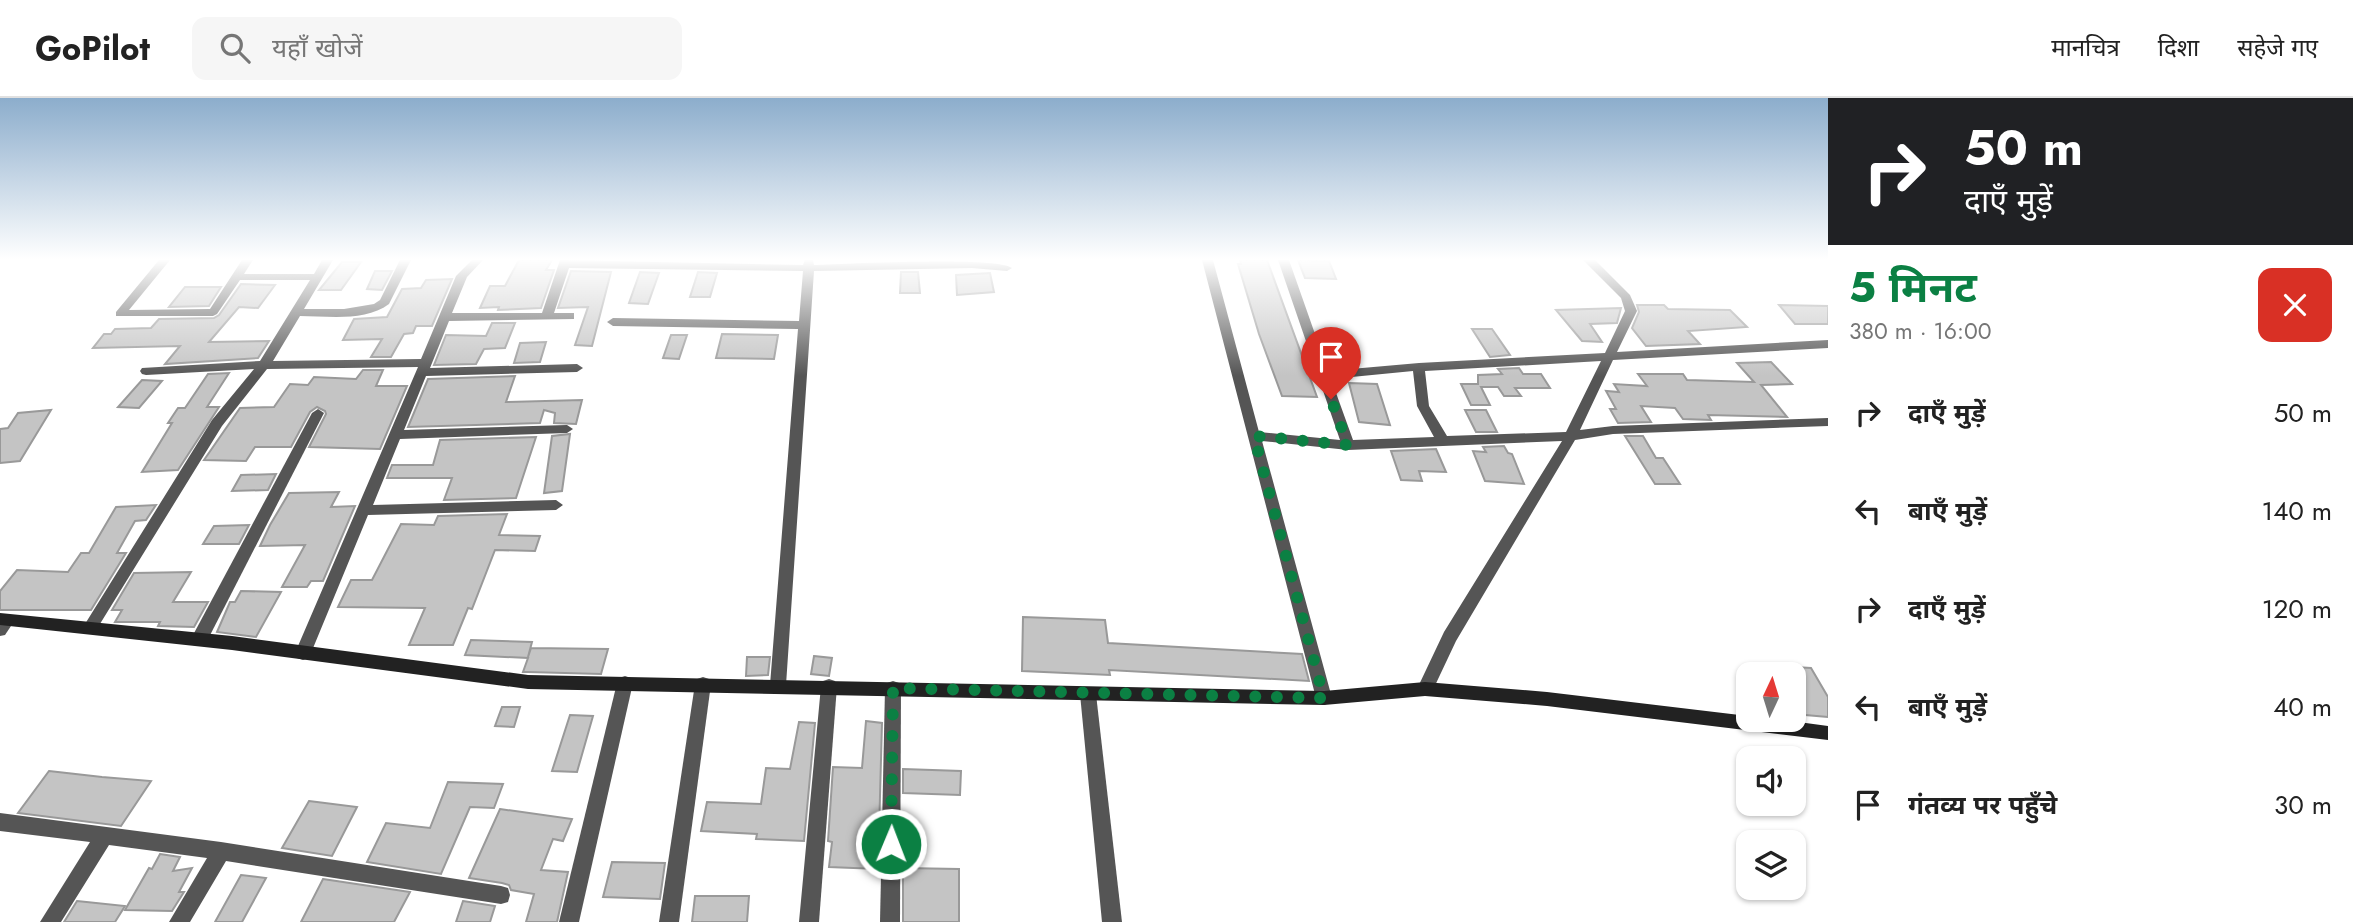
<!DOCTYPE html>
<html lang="hi">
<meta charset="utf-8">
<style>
:root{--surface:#fff;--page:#f6f6f6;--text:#222;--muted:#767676;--line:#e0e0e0;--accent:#0b8043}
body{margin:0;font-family:Jost,"Noto Sans Devanagari",sans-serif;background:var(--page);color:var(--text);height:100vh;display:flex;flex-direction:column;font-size:26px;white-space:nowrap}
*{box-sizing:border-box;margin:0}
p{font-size:23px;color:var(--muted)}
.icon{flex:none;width:38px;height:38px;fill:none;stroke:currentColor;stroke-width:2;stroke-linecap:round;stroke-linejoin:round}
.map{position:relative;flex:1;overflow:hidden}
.details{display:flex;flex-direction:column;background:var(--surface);width:525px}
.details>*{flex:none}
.top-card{background:#202124;color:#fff;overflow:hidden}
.needle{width:46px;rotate:4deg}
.controls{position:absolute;left:1736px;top:564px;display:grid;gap:14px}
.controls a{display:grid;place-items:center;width:70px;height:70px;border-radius:14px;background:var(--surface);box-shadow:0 2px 5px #0004;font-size:35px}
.pin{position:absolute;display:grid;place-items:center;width:60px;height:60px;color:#fff;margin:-72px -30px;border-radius:50% 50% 50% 0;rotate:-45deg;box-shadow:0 0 7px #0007}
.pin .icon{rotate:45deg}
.me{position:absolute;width:77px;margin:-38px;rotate:1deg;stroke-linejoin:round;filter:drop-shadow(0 0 5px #0008)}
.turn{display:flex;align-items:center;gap:24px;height:147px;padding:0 21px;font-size:32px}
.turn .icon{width:91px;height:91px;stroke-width:2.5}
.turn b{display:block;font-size:49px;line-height:60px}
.round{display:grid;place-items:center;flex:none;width:74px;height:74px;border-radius:14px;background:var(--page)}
.overview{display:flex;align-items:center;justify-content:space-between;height:119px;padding:0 21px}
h1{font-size:42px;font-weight:700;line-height:52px;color:var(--accent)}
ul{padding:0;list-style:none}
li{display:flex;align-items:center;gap:21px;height:98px;padding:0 21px}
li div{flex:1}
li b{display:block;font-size:26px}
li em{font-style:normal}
header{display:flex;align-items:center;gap:42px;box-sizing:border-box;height:98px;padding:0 35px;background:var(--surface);border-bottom:2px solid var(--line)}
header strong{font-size:33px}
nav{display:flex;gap:38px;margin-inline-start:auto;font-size:24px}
.search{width:490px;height:63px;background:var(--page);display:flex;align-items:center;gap:18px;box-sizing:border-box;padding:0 24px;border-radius:14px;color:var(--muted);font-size:26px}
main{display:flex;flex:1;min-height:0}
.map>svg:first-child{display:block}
</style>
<header>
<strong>GoPilot</strong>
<div class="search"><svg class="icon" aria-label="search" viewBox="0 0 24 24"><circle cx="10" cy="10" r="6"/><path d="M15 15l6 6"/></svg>यहाँ खोजें</div>
<nav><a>मानचित्र</a><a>दिशा</a><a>सहेजे गए</a></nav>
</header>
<main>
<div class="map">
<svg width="1828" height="824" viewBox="0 0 1828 824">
<rect width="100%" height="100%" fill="#fff"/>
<g fill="#c4c4c4" stroke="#999" stroke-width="2">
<polygon points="519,162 552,162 546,172 554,172 541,210 498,212 499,209 480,210 490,188 505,188"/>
<polygon points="1240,162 1267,162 1317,299 1282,298 1259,236 1238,166 1241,166"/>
<polygon points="1298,162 1329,163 1336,181 1305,180"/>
<polygon points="342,164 361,164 341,192 319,192"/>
<polygon points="375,173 392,173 382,192 367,191"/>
<polygon points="571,173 611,174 592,248 575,247 588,209 558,210"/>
<polygon points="640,174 659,175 648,206 629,205"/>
<polygon points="698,174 717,175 710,199 690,199"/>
<polygon points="901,174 918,174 920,195 900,195"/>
<polygon points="990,175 994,194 957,197 956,177"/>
<polygon points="452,181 432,228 416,228 413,235 404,236 391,259 371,259 382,241 343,242 354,221 387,219 402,191 421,190 426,182"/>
<polygon points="241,186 275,187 258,210 239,209 209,244 269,243 258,260 165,266 180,248 93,250 104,236 111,236 115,231 151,230 159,221 214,220 219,217"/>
<polygon points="185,189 221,189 209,208 169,209"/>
<polygon points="1637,207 1664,207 1668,211 1730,212 1747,229 1688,233 1700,246 1646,248 1632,230 1639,214"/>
<polygon points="1779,207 1828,208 1828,226 1795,226"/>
<polygon points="1621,210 1617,225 1590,226 1602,244 1582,243 1556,212"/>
<polygon points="492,225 515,225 505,250 484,251 476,266 434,267 446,237 486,238"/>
<polygon points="1472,231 1492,231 1510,257 1490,259"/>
<polygon points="722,236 778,237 774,261 716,260"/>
<polygon points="671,237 687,237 679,261 663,260"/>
<polygon points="546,244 540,264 514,265 520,245"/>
<polygon points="1771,264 1792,286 1761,287 1787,319 1708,317 1711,322 1683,321 1675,310 1641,308 1651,324 1618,325 1610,311 1616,311 1606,293 1619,294 1614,286 1647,288 1638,276 1683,276 1687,282 1754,284 1737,265"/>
<polygon points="1519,270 1523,276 1541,276 1550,290 1515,290 1521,298 1504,298 1498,289 1481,289 1490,307 1471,307 1461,286 1478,286 1478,277 1502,276 1498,271"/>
<polygon points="363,272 383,272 376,288 407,288 380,351 309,349 326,316 325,313 317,309 310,314 291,349 255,349 246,363 204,362 240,310 274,309 290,286 308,287 314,279 356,281"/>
<polygon points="229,275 207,309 219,309 178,372 142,374 172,325 168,325 178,310 185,310 208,276"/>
<polygon points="515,278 506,304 582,302 576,326 554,325 555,315 544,312 540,325 408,329 428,281"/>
<polygon points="142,282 162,283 139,310 118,309"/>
<polygon points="1349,285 1377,286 1390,327 1359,324"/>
<polygon points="51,312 20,363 0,365 0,331 8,330 18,315"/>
<polygon points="1465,312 1486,312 1497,334 1476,334"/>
<polygon points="570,336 562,393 544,395 552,338"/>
<polygon points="1625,338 1643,338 1656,360 1663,360 1680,386 1655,386"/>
<polygon points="536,339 516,400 444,402 452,380 387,380 392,367 433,367 440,342"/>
<polygon points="1504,348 1508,355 1512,356 1524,386 1485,383 1473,353 1486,354 1483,349"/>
<polygon points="1436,351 1446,374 1419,373 1422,383 1401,382 1391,353"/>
<polygon points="276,376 268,392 232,393 241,377"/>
<polygon points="339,394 331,409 355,408 323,483 311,483 307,489 282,489 305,447 260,448 270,427 289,395"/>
<polygon points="156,407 146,422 135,423 117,455 126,455 91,512 0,512 0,493 17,472 68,474 81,455 89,455 116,409"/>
<polygon points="507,416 499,437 540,438 535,453 495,452 472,511 468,510 453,547 409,547 425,510 338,509 351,482 372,482 401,426 434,427 438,418"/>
<polygon points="249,427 239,446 203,446 214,428"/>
<polygon points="191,474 173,504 208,504 194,529 158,528 160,524 115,524 122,512 112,512 134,475"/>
<polygon points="241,493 281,494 256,539 217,534 230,504 235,504"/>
<polygon points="1023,519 1105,522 1108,545 1302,556 1309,583 1109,572 1110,577 1022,573"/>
<polygon points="471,542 532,544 528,559 531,550 608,551 601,576 528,574 523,574 528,560 465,557"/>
<polygon points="814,558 832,560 829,578 811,576"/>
<polygon points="747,559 770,559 768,577 746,578"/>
<polygon points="1794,569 1811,570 1828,599 1828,619 1794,616"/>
<polygon points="502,609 520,609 514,629 495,628"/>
<polygon points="570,617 593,618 577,674 552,673"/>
<polygon points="866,623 882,625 878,771 829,769 832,744 828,743 833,669 862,670"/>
<polygon points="799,624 815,625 804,743 756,741 757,736 701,733 707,704 761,706 766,670 790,671"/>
<polygon points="903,671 961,673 960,697 903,695"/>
<polygon points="49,673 102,679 151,683 121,728 18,715"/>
<polygon points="448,684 503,686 494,710 470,709 441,776 367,764 386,725 430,730"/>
<polygon points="309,703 357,709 332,758 282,750"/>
<polygon points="500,711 572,721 563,743 553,741 541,772 568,774 557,824 526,824 534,796 511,792 509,787 502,785 469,780"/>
<polygon points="160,756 180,759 173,773 192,770 179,794 184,794 172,813 125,812 149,770 152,771"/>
<polygon points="612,764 665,765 660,801 603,799"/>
<polygon points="903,770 959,771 959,824 903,824"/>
<polygon points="241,777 266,780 242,824 215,824"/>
<polygon points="323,781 410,794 394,824 301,824"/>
<polygon points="695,798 749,798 747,824 692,824"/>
<polygon points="77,803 125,808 115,824 64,824"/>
<polygon points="463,803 495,808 490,824 456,824"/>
</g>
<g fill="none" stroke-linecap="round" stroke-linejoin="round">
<g fill="#555" fill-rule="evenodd">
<path d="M 159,162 L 170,162 L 129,212 L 210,211 L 242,162 L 253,162 L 244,176 L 314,176 L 322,162 L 333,162 L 304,211 L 344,211 L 374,206 L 380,202 L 400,162 L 411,162 L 389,206 C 365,224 328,218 300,218 L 273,263 L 421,261 L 456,178 L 472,162 L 483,162 L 467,179 L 452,215 L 542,215 L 560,162 L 803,167 L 805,162 L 813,162 L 814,167 C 845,166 996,158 1012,170 L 1007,173 L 972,170 L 814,173 L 786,587 L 784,592 L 778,594 L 772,592 L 770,587 L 798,231 L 613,228 L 607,224 L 613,220 L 799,223 L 803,173 L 569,170 L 554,215 L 574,215 L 574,221 L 449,223 L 430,270 L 577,266 L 583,270 L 577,274 L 426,278 L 404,332 L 567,327 L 573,331 L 567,335 L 400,341 L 373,407 L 556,402 L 563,407 L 556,412 L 368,417 L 311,555 L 309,560 L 303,562 L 297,560 L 295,555 L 418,269 L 267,271 L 222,328 L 95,534 L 90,536 L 85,534 L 82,530 L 85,526 L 212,322 L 254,271 L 146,277 L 142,276 L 140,273 L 142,270 L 260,263 L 310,182 L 240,182 L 217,216 L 213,218 L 116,218 L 116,214 Z"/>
<path d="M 1202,162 L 1213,162 L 1259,334 L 1340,342 L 1278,162 L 1289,162 L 1328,273 L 1419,265 L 1605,255 L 1625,213 L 1621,200 L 1583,162 L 1595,162 L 1630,197 L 1637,213 L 1617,254 L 1828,242 L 1828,250 L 1613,262 L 1580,332 L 1613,328 L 1828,320 L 1828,328 L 1613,336 L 1575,342 L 1456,543 L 1431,596 L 1425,598 L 1419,596 L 1417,591 L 1444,534 L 1562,343 L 1348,352 L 1262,343 L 1332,600 L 1330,605 L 1324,607 L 1318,605 L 1316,600 ZM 1601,263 L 1566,334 L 1447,338 L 1429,308 L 1425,273 ZM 1413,273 L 1417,308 L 1434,339 L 1353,342 L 1331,281 Z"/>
<polygon points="318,311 324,315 205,547 199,548 193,547 191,542 193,537 312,315"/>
<polygon points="7,516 12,518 15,522 5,537 0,538 0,520"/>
<polygon points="625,578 631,580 633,585 579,824 559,824 617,585 619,580"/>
<polygon points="703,579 709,581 711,586 679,824 659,824 695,586 697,581"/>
<polygon points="829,581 835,583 837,588 819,824 799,824 821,588 823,583"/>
<polygon points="893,583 899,585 901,590 900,824 880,824 885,590 887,585"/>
<polygon points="1088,589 1094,591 1096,596 1122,824 1102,824 1080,596 1082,591"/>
<polygon points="0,715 221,744 501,788 508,790 510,797 508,804 501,806 226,763 190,824 169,824 207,760 109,747 61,824 40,824 90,744 0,733"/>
</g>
<polygon fill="#222" fill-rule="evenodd" points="0,515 232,538 528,577 1324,593 1425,584 1547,594 1748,618 1748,621 1776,621 1828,628 1828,642 1547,608 1425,598 1324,607 528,591 232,552 0,527"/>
</g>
<linearGradient id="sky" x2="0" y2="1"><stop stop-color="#8cadcc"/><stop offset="0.58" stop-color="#fff"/><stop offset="1" stop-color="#fff" stop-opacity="0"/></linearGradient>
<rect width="1828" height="278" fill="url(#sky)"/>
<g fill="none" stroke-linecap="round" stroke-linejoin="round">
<polyline stroke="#0b8043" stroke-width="12" stroke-dasharray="0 21.6" points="891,746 893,590 1324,600 1254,338 1348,347 1331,301"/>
</g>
</svg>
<div class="controls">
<a><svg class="needle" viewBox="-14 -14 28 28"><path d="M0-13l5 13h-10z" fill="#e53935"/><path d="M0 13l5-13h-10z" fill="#767676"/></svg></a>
<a><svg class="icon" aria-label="sound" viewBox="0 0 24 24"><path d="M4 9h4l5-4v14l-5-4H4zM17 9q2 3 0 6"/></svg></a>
<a><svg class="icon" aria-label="layers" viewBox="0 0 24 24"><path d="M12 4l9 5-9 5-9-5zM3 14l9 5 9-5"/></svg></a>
</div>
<div class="pin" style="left:1331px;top:301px;background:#d93025"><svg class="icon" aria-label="arrive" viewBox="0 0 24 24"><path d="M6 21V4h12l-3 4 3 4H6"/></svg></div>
<svg class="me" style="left:891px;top:746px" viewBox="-20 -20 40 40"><circle r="17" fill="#0b8043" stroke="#fff" stroke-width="3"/><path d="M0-11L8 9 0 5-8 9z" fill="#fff"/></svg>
</div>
<section class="details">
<div class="top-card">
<div class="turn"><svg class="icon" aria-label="right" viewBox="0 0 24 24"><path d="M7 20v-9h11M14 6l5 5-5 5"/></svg><div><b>50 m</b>दाएँ मुड़ें</div></div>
</div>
<div class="overview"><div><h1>5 मिनट</h1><p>380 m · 16:00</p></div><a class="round" style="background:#d93025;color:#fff"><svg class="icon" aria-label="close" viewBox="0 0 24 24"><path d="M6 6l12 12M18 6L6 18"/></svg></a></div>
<ul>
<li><svg class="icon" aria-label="right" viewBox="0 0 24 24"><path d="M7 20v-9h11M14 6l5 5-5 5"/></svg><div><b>दाएँ मुड़ें</b></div><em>50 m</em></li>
<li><svg class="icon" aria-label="left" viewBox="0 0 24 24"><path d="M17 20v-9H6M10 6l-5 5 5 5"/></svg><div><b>बाएँ मुड़ें</b></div><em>140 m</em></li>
<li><svg class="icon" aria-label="right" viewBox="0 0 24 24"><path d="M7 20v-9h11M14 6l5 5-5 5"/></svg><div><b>दाएँ मुड़ें</b></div><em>120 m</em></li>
<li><svg class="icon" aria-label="left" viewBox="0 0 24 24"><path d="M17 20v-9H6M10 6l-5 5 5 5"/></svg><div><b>बाएँ मुड़ें</b></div><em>40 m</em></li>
<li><svg class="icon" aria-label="arrive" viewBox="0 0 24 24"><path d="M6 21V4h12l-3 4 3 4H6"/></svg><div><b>गंतव्य पर पहुँचे</b></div><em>30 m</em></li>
</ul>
</section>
</main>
